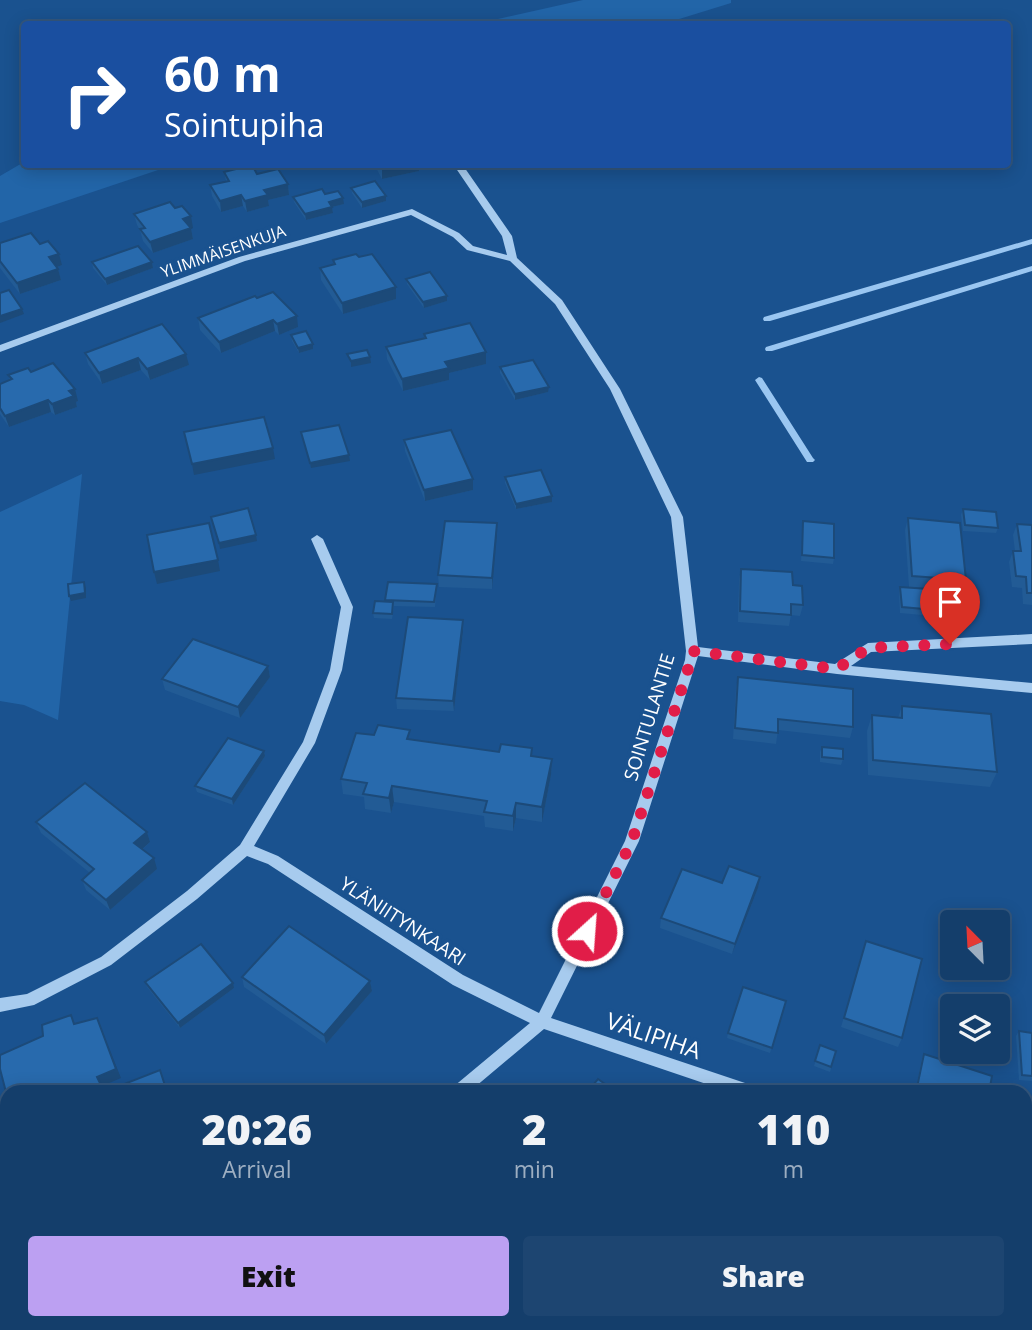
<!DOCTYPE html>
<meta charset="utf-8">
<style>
:root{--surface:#143e6b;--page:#1d4571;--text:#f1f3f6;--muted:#9daec1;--line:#33577e;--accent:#bca0f2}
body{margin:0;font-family:"Open Sans",sans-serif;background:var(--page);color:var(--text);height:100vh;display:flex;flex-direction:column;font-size:26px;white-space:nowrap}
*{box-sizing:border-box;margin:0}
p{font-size:23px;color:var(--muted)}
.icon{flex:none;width:38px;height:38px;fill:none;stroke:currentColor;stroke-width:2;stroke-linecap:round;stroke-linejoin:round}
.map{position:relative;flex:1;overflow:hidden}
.details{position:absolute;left:0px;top:1085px;width:1032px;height:245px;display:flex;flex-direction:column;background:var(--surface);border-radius:21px 21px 0 0;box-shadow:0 4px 18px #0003,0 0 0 2px var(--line)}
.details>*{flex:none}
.hud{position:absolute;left:21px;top:21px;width:990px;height:147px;border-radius:7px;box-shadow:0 4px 18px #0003,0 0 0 2px var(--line);background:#1a4fa0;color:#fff;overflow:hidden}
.needle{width:46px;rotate:336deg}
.controls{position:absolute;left:940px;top:910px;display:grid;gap:14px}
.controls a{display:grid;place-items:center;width:70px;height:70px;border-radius:7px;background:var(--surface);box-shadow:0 4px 18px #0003,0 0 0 2px var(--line);font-size:35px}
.pin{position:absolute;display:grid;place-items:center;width:60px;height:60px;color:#fff;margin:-72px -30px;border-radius:50% 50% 50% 0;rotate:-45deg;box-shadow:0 0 7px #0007}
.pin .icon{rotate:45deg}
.me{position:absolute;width:77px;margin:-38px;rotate:26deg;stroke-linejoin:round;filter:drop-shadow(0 0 5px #0008)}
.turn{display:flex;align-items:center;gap:24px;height:147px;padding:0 28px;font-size:32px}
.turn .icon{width:91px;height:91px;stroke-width:2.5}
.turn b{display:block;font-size:49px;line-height:60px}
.eta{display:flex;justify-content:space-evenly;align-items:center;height:119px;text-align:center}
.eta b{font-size:42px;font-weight:800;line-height:49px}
.button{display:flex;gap:14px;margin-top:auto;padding:14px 28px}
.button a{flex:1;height:80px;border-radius:7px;background:var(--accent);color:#111;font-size:28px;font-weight:800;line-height:80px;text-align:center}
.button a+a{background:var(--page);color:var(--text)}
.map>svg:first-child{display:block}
</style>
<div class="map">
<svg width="1032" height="1330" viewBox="0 0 1032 1330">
<rect width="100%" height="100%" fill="#1a528f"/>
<g fill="#2265a8">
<polygon points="583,0 731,0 731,3 663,24 501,24 498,19"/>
<polygon points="24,162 24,164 173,165 0,223 0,176"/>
<polygon points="82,474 58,720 24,705 0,701 0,512"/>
</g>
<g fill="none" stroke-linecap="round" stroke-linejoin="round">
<g fill="#9ac6f1" fill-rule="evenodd">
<polygon points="1032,239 1032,244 770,321 764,321 763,319 764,317"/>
<polygon points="1032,266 1032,271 772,351 766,351 765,349 766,347"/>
<polygon points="759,377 762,378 813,458 815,460 813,462 807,462 755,380"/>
</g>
<g fill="#a7cbee" fill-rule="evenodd">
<polygon points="453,164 462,164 512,236 517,258 562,300 620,389 683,517 698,647 835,664 868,643 1032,634 1032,644 871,652 851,666 1032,683 1032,693 837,674 698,656 639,841 551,1018 751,1085 756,1087 759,1092 730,1092 544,1029 469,1092 450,1092 453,1087 530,1023 453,985 268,864 247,856 197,899 111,965 34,1005 0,1012 0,998 27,994 101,957 187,891 240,845 303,742 330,670 341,607 311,539 317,535 323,539 353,607 342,670 315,743 254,846 278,856 463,975 539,1013 625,841 685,660 686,651 671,517 610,389 555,304 510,261 467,250 453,237 411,215 245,261 0,352 0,345 239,257 412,209 459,233 473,246 507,255 502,236"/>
<polygon points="1032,1142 1032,1161 1026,1164 1026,1146"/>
<polygon points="1026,1176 1032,1178 1032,1194 1026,1192"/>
<polygon points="169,1323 190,1323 187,1330 166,1330"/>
</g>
</g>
<g fill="#225b95">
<polygon points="374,164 418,164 419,171 382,179"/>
<polygon points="224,172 257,174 288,184 289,195 268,200 269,206 247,212 243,206 221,212 212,196 210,185 226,181"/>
<polygon points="351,188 386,196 386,201 362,208 352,193"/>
<polygon points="325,194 344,204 332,207 333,213 306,220 294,202 293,197"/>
<polygon points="134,214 193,228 191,228 193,239 153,253 143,241 140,230 137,225"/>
<polygon points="0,243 62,265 57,267 61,280 20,294 0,268"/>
<polygon points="359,257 396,299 343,314 321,280 320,268 333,265 333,260"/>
<polygon points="92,262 152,262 153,268 107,285 93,268"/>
<polygon points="406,279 447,301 424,308 407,284"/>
<polygon points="255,296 298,327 279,335 275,331 221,353 200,330 198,318"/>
<polygon points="162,324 189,365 150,380 141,370 102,384 88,364 85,353"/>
<polygon points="424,334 486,352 486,364 449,373 449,380 403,391 387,359 386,347 424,338"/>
<polygon points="291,335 313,344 313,349 299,353 292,341"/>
<polygon points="500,367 548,392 515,400 500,373"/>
<polygon points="31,372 78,401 76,402 77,407 55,415 51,412 9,427 0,414 0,384 10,380 8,375"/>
<polygon points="404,440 473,479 473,490 425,501 405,451"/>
<polygon points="505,477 552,496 552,502 516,509 505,483"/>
<polygon points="963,509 998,528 996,533 963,531 961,515"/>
<polygon points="908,518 966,580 963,591 909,587 905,530"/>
<polygon points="803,521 834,558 833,564 801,561"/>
<polygon points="1017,524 1032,525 1032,605 1023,604 1022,588 1012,587 1009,562 1013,551 1015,551 1013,535"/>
<polygon points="497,535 492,589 439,587 438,575"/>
<polygon points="741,569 793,585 803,605 800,616 791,615 789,626 738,622 739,580"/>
<polygon points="437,584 435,607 394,606 392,619 374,618 373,613 385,602 385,600"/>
<polygon points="900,587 946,611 944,617 900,613 899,593"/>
<polygon points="463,631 454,711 397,709 396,698"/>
<polygon points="268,666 270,677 240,718 165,690 162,679"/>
<polygon points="738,677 853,727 850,738 778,730 776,744 733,739 736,688"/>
<polygon points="902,706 997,772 990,787 868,775 867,731 872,715 898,718"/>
<polygon points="410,739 499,752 532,748 532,756 552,759 551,775 542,822 516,818 513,831 485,827 484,816 394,802 391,813 365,809 364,797 343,794 341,779"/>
<polygon points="822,747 843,759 841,765 820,762 820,752"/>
<polygon points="264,751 265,756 233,805 197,792 195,786"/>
<polygon points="36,822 147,832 150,842 143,849 157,869 110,910 86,890 82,880 90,873 41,833"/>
<polygon points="760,877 758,888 732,954 660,928 661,918 722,883"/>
<polygon points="866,941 902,1038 898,1047 841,1027"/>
<polygon points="242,977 370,981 372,991 326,1044 244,987"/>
<polygon points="145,982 234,988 180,1028 147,987"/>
<polygon points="786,1001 770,1053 727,1038 728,1033"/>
<polygon points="1019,1031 1032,1033 1032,1081 1019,1080 1016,1036"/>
<polygon points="820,1045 836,1051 830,1072 814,1066"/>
<polygon points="924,1054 989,1092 915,1092 922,1058"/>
<polygon points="970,1323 1026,1323 1032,1330 969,1330"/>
</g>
<g fill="#1c4a79">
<polygon points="395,164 418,164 419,171 382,179 382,167"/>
<polygon points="288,184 289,195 268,200 269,206 247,212 245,201 264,190"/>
<polygon points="241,195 243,206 221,212 220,201"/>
<polygon points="386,196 386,201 362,208 362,202"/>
<polygon points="343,198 344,204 332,207 333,213 306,220 305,214 329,202"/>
<polygon points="191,216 193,228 191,228 193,239 153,253 150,242 183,219"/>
<polygon points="59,254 62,265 52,269 49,257"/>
<polygon points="152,262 153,268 107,285 105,279"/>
<polygon points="58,269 61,280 20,294 17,283"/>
<polygon points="396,287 396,299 343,314 342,303"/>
<polygon points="447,296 447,301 424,308 423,302"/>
<polygon points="22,309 24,314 0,323 0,316"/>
<polygon points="297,316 298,327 279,335 277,324"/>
<polygon points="273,320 275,331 221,353 219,342"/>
<polygon points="313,344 313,349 299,353 298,348"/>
<polygon points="486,352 486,364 449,373 449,380 403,391 402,379 445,362"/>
<polygon points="186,354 189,365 150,380 147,369"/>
<polygon points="370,357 371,363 351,367 351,361"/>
<polygon points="138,358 141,370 102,384 99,373"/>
<polygon points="549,387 548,392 515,400 515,394"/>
<polygon points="75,389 78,401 76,402 77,407 55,415 52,404 69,391"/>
<polygon points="48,400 51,412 9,427 5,416"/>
<polygon points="273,448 275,459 194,475 192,464"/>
<polygon points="349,455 350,461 311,468 310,463"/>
<polygon points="473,479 473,490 425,501 424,490"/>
<polygon points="552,496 552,502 516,509 516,504"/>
<polygon points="497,523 497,535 492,589 492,578"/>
<polygon points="256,535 257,541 220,549 219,543"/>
<polygon points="218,560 220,571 157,584 154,572"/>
<polygon points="84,582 86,588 86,598 71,601 69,596"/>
<polygon points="463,620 463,631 454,711 453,701"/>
<polygon points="268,666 270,677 240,718 238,707"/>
<polygon points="264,751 265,756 233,805 232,799"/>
<polygon points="552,759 551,775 542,822 542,807"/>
<polygon points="392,786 394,802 391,813 389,798"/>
<polygon points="516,803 516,818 513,831 513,816"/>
<polygon points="147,832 150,842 138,853 134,843"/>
<polygon points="154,858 157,869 110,910 106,900"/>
<polygon points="760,877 758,888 732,954 735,944"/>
<polygon points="370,981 372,991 326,1044 324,1035"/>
<polygon points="233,983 234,988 180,1028 178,1023"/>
<polygon points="97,1018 121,1078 102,1086 104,1092 85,1092 97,1077"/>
<polygon points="525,1323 531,1323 531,1328 529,1330 518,1330"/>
</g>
<g fill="#286aad" stroke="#1c4a79" stroke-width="2">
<polygon points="750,20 756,24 735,24"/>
<polygon points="380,164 395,164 382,167"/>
<polygon points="252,165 257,174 278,169 288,184 264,190 268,195 245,201 241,195 220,201 210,185 229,181 224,172"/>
<polygon points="375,181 386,196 362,202 351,188"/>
<polygon points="322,189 325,194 338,191 343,198 329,202 332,207 305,214 293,197"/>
<polygon points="170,202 175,208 182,206 191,216 183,219 191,228 150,242 140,229 145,228 134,214"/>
<polygon points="31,233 40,244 48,241 59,254 49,257 58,269 17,283 0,261 0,243"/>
<polygon points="138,246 152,262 105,279 92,262"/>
<polygon points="356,254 359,257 372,254 396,287 342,303 320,268 335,264 333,260"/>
<polygon points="430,272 447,296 423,302 406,279"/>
<polygon points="9,290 22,309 0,316 0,293"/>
<polygon points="273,292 297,316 277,324 273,320 219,342 198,318 255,296 257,298"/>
<polygon points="470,323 486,352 445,362 449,368 402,379 386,347 426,338 424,334"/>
<polygon points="162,324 186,354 147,369 138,358 99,373 85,353"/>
<polygon points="306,331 313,344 298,348 291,335"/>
<polygon points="367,350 370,357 351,361 347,354"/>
<polygon points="533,360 549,387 515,394 500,367"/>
<polygon points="53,363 75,389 69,391 74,396 52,404 48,400 5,416 0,408 0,384 12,379 8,375 28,368 31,372"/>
<polygon points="264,417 273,448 192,464 184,432"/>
<polygon points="339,425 349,455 310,463 301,432"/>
<polygon points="451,430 473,479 424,490 404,440"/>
<polygon points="541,470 552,496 516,504 505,477"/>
<polygon points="248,508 256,535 219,543 211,517"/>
<polygon points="963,509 996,512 998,528 965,525"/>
<polygon points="908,518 960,523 966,580 912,576"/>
<polygon points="445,521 497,523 492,578 438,575"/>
<polygon points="803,521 834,524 834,558 802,555"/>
<polygon points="209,523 218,560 154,572 147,535"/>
<polygon points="1017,524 1032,525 1032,593 1027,593 1026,577 1016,576 1013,551 1021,551"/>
<polygon points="741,569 792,572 793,585 802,586 803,605 791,604 791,615 740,611"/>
<polygon points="84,582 85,593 69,596 68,584"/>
<polygon points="388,582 437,584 434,602 385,600"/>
<polygon points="900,587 944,590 946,611 902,607"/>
<polygon points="375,601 393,602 392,614 373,613"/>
<polygon points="408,617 463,620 453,701 396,698"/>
<polygon points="193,639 268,666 238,707 162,679"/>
<polygon points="738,677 853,689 853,727 778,719 778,733 735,728"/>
<polygon points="902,706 991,714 997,772 873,760 872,715 902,718"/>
<polygon points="378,725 410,730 407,739 499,752 501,744 532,748 531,756 552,759 542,807 516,803 513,816 484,812 487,801 392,786 389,798 363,794 367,783 341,779 356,733 374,735"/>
<polygon points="228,738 264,751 232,799 195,786"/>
<polygon points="822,747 843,749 843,759 822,757"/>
<polygon points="85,783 147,832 134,843 154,858 106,900 82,880 94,869 36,822"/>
<polygon points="729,866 760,877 735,944 661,918 682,869 722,883"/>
<polygon points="289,926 370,981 324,1035 242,977"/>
<polygon points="866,941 922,959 902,1038 844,1018"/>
<polygon points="201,944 233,983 178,1023 145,982"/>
<polygon points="743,987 786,1001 772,1048 728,1033"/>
<polygon points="71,1015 74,1024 97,1018 116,1069 97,1077 101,1085 85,1092 69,1092 68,1089 60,1092 7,1092 7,1096 0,1069 0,1055 43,1036 42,1025"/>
<polygon points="1019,1031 1032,1033 1032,1076 1022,1075"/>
<polygon points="820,1045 836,1051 831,1067 815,1061"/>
<polygon points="924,1054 992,1076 989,1092 916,1092"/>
<polygon points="160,1070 167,1092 121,1092 119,1086"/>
<polygon points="598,1079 616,1092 587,1092"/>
<polygon points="1026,1241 1032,1243 1032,1330 1011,1330 988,1323 1026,1323"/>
<polygon points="391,1323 525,1323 518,1330 384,1330"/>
</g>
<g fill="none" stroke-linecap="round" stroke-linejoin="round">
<polyline stroke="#e11d48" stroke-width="12" stroke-dasharray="0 21.6" points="587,931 632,841 691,660 692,651 837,669 868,648 950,644"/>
</g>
<g text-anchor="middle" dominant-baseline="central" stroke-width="7" stroke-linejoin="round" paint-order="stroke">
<g font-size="16" fill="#fff" stroke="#1a528f">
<text transform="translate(223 251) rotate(-19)">YLIMMÄISENKUJA</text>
</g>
<g font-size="19" fill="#fff" stroke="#1a528f">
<text transform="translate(649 717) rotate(-73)">SOINTULANTIE</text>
<text transform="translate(403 921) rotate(33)">YLÄNIITYNKAARI</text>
</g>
<g font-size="23" fill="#fff" stroke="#1a528f">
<text transform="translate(654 1035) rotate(19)">VÄLIPIHA</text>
</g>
</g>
</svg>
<div class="controls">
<a><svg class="needle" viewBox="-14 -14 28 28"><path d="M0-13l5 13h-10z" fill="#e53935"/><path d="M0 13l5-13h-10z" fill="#9daec1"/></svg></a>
<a><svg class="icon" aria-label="layers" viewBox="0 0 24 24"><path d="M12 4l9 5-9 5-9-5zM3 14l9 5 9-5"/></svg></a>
</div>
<div class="pin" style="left:950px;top:644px;background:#d93025"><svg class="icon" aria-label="arrive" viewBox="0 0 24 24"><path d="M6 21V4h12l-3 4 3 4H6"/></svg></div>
<svg class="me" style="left:587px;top:931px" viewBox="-20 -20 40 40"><circle r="17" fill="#e11d48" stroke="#fff" stroke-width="3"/><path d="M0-11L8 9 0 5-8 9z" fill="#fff"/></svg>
<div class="hud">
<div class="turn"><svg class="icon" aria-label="right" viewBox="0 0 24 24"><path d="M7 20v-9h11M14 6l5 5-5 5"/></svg><div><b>60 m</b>Sointupiha</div></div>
</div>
<section class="details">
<div class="eta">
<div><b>20:26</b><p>Arrival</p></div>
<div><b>2</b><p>min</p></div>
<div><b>110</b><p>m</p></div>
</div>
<div class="button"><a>Exit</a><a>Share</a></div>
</section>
</div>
